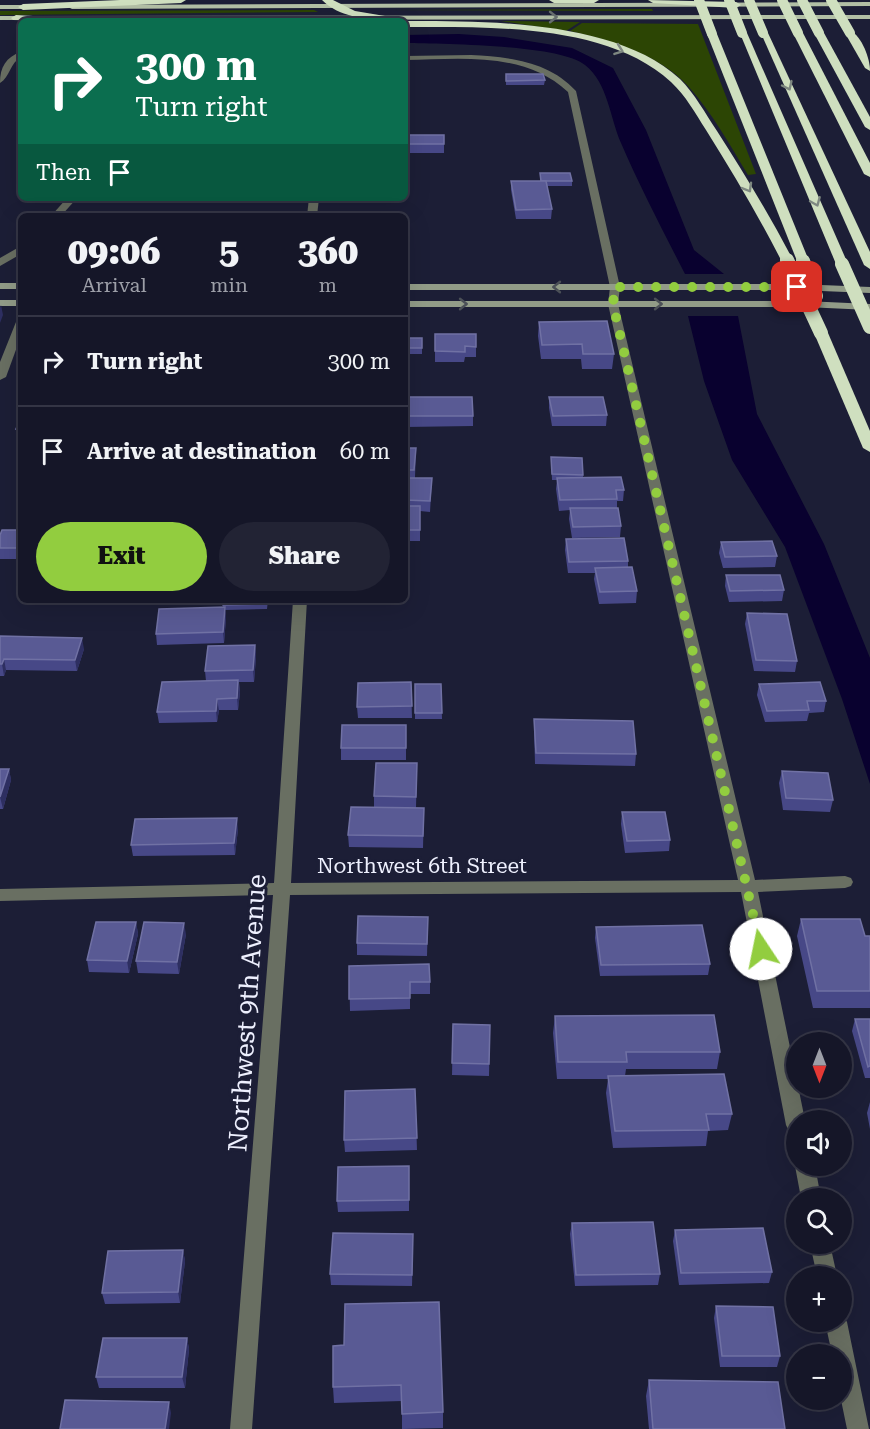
<!DOCTYPE html>
<meta charset="utf-8">
<style>
:root{--surface:#151628;--page:#222334;--text:#f1f3f6;--muted:#9d9fa8;--line:#343545;--accent:#92cd3f}
body{margin:0;font-family:"Roboto Serif",serif;background:var(--page);color:var(--text);height:100vh;display:flex;flex-direction:column;font-size:22px;white-space:nowrap}
*{box-sizing:border-box;margin:0}
p{font-size:20px;color:var(--muted)}
.icon{flex:none;width:33px;height:33px;fill:none;stroke:currentColor;stroke-width:2;stroke-linecap:round;stroke-linejoin:round}
.map{position:relative;flex:1;overflow:hidden}
.drawer{position:absolute;left:18px;top:213px;width:390px;height:390px;display:flex;flex-direction:column;background:var(--surface);border-radius:9px;box-shadow:0 6px 24px #0002,0 0 0 2px var(--line)}
.drawer>*{flex:none}
.banner{position:absolute;left:18px;top:18px;width:390px;height:183px;border-radius:9px;box-shadow:0 6px 24px #0002,0 0 0 2px var(--line);background:#0b6e4f;color:#fff;overflow:hidden}
.needle{width:39px;rotate:180deg}
.buttons{position:absolute;left:786px;top:1032px;display:grid;gap:12px}
.buttons a{display:grid;place-items:center;width:66px;height:66px;border-radius:50%;background:var(--surface);box-shadow:0 6px 24px #0002,0 0 0 2px var(--line);font-size:30px}
.pin{position:absolute;display:grid;place-items:center;width:51px;height:51px;color:#fff;margin:-26px;border-radius:12px;box-shadow:0 3px 9px #0006}
.me{position:absolute;width:66px;margin:-33px;rotate:349deg;stroke-linejoin:round;filter:drop-shadow(0 0 4px #0008)}
.turn{display:flex;align-items:center;gap:21px;height:126px;padding:0 18px;font-size:27px}
.turn .icon{width:78px;height:78px;stroke-width:2.5}
.turn b{display:block;font-size:42px;line-height:51px}
.then{display:flex;align-items:center;height:57px;padding:0 18px;background:#0003;gap:12px;font-size:22px}
.eta{display:flex;justify-content:space-evenly;align-items:center;height:102px;text-align:center}
.eta b{font-size:36px;font-weight:800;line-height:42px}
.button{display:flex;gap:12px;margin-top:auto;padding:12px 18px}
.button a{flex:1;height:69px;border-radius:36px;background:var(--accent);color:#111;font-size:24px;font-weight:800;line-height:69px;text-align:center}
.button a+a{background:var(--page);color:var(--text)}
ul{padding:0;list-style:none}
li{display:flex;align-items:center;gap:18px;height:90px;padding:0 18px;border-top:2px solid var(--line)}
li div{flex:1}
li b{display:block;font-size:22px}
li em{font-style:normal}
.map>svg:first-child{display:block}
</style>
<div class="map">
<svg width="870" height="1429" viewBox="0 0 870 1429">
<rect width="100%" height="100%" fill="#1c1e36"/>
<g fill="#2c4504">
<polygon points="652,9 653,11 388,10"/>
<polygon points="314,10 318,12 0,15 0,11"/>
<polygon points="501,21 580,22 566,31"/>
<path d="M 582,23 L 698,24 L 756,174 L 748,175 C 730,145 712,113 689,87 C 661,55 610,40 570,31 Z"/>
</g>
<g fill="#09012f">
<path d="M 459,34 L 504,37 L 572,48 L 613,68 L 646,130 L 694,250 L 724,274 L 685,274 C 663,231 640,187 621,143 C 610,118 608,83 585,65 C 559,44 441,44 405,43 L 405,35 Z"/>
<polygon points="688,316 738,316 757,414 824,544 870,658 870,784 842,699 785,547 732,460 704,381"/>
</g>
<g fill="none" stroke-linecap="round" stroke-linejoin="round">
<g fill="#696f62" fill-rule="evenodd">
<path d="M 21,52 L 21,57 C 10,63 10,77 0,83 C 0,67 6,57 21,52 Z"/>
<path d="M 471,55 C 509,57 549,61 576,91 L 620,287 L 618,304 L 755,880 L 845,876 L 851,878 L 853,882 L 851,886 L 845,888 L 758,892 L 805,1120 L 796,1120 L 796,1133 L 789,1131 L 786,1125 L 741,892 L 290,895 L 252,1429 L 230,1429 L 273,895 L 0,901 L 0,889 L 274,883 L 293,600 L 307,600 L 291,883 L 738,880 L 608,304 L 610,287 L 568,92 C 524,51 461,59 405,60 L 405,56 Z"/>
<polygon points="67,198 77,198 61,216 51,216"/>
<polygon points="309,198 319,198 317,216 307,216"/>
<polygon points="21,246 21,254 0,266 0,258"/>
<polygon points="21,319 21,336 6,377 0,380 0,362 16,322"/>
<polygon points="796,1163 796,1166 815,1166 821,1198 801,1198 795,1166"/>
<polygon points="810,1244 830,1244 837,1276 817,1276"/>
<polygon points="842,1314 847,1322 869,1429 847,1429 841,1400 842,1354 832,1354 825,1322 842,1322"/>
</g>
<g fill="#929c88" fill-rule="evenodd">
<rect x="0" y="283" width="21" height="6"/>
<polygon points="405,284 797,284 870,287 870,293 797,290 405,290"/>
<rect x="0" y="300" width="21" height="6"/>
<polygon points="405,301 805,301 870,304 870,310 805,307 405,307"/>
</g>
<g fill="#b2bfa5" fill-rule="evenodd">
<polygon points="870,2 870,6 72,9 68,7 72,5"/>
<polygon points="0,5 39,5 43,7 39,9 0,9"/>
<polygon points="870,15 870,19 0,20 0,16"/>
</g>
<g fill="#cfdfbf" fill-rule="evenodd">
<polygon points="120,0 186,0 181,3 23,10 18,7 23,4"/>
<path d="M 322,0 L 333,0 L 355,11 L 391,17 L 386,20 C 364,19 339,17 322,0 Z"/>
<polygon points="549,0 599,0 594,3 554,3"/>
<polygon points="648,0 736,2 741,5 736,8 653,3"/>
<polygon points="16,15 67,18 72,21 13,20 11,18"/>
<path d="M 405,21 C 487,21 616,20 680,79 C 695,94 705,113 717,131 C 744,173 770,216 793,260 L 787,264 L 781,260 C 758,215 733,173 706,130 C 695,113 686,96 671,82 C 607,23 487,27 405,27 Z"/>
<polygon points="798,30 803,33 870,163 870,177 864,174 793,33"/>
<polygon points="819,30 824,33 870,117 870,130 865,127 814,33"/>
<path d="M 850,30 C 862,37 870,58 870,71 L 865,68 L 845,33 Z"/>
<polygon points="712,31 717,34 809,261 807,264 797,261 707,34"/>
<polygon points="739,31 747,33 848,264 846,267 838,267 836,264"/>
<polygon points="760,31 768,33 870,252 870,269 864,265"/>
<polygon points="821,329 828,333 870,431 870,452 863,448 814,333"/>
</g>
<g stroke="#cfdfbf" stroke-width="10">
<polyline points="699,0 712,34"/>
<polyline points="729,0 742,33"/>
<polyline points="749,0 763,33"/>
<polyline points="782,0 798,33"/>
<polyline points="802,0 819,33"/>
<polyline points="831,0 850,33"/>
</g>
<g stroke="#cfdfbf" stroke-width="14">
<polyline points="787,260 821,333"/>
<polyline points="803,261 816,296"/>
<polyline points="842,264 870,327"/>
</g>
</g>
<g fill="#474887">
<polygon points="506,74 545,80 544,85 506,85"/>
<rect x="405" y="135" width="39" height="18"/>
<polygon points="540,173 572,181 572,186 547,186 552,209 551,219 516,219 511,190 511,181 540,181"/>
<polygon points="539,322 614,354 612,369 582,369 581,359 541,359 538,336"/>
<polygon points="435,334 476,334 476,357 465,357 464,362 435,362"/>
<rect x="405" y="338" width="17" height="16"/>
<polygon points="405,397 473,416 473,426 405,427"/>
<polygon points="549,397 607,415 606,426 552,426 549,408"/>
<polygon points="21,417 21,439 18,439 16,429"/>
<polygon points="405,448 416,448 415,478 432,478 430,512 420,511 420,541 405,541"/>
<polygon points="551,457 583,475 583,478 624,490 623,501 617,501 617,508 621,526 620,537 572,538 569,519 570,510 559,511 556,489 557,480 552,480"/>
<polygon points="21,530 21,559 0,559 0,535"/>
<polygon points="566,539 628,561 628,567 637,591 636,603 599,604 594,579 595,573 568,573 565,550"/>
<polygon points="721,542 777,556 775,567 723,568 719,553"/>
<polygon points="726,575 784,590 782,601 729,602 725,586"/>
<polygon points="223,600 268,600 267,609 225,610 226,618 224,643 157,645 156,634 223,607"/>
<polygon points="747,613 797,661 795,672 754,671 745,624"/>
<polygon points="0,636 84,649 77,671 6,670 4,676 0,676"/>
<polygon points="255,645 256,657 254,682 239,682 240,692 238,710 219,710 217,722 159,723 157,712 206,681 205,671"/>
<polygon points="411,682 412,718 358,718 357,707"/>
<polygon points="415,684 441,684 442,719 415,719"/>
<polygon points="759,684 826,701 824,712 809,713 807,721 765,722 757,695"/>
<polygon points="534,719 636,754 635,766 535,764 534,731"/>
<polygon points="406,725 406,760 341,760 341,748"/>
<polygon points="417,763 416,808 424,808 423,848 349,847 348,835 374,808 374,796"/>
<polygon points="0,769 9,769 11,780 3,809 0,809"/>
<polygon points="782,771 833,800 830,812 783,810 779,783"/>
<polygon points="622,812 670,840 669,851 625,853 621,824"/>
<polygon points="238,829 235,855 133,856 131,845"/>
<polygon points="428,917 427,956 357,955 357,943"/>
<polygon points="801,919 865,936 870,936 870,1008 813,1008 797,936"/>
<polygon points="136,922 138,934 129,973 89,972 87,960"/>
<polygon points="596,927 710,964 708,975 600,976 595,938"/>
<polygon points="186,934 179,974 138,973 136,961"/>
<polygon points="349,966 430,982 430,994 410,994 410,1009 350,1011"/>
<polygon points="555,1016 720,1052 717,1069 626,1069 625,1076 732,1114 728,1130 708,1131 706,1146 613,1148 606,1093 608,1079 557,1079 553,1033"/>
<polygon points="855,1019 870,1019 870,1078 865,1078 852,1031"/>
<polygon points="453,1024 490,1025 489,1076 452,1075"/>
<polygon points="415,1089 417,1150 345,1152 344,1140"/>
<polygon points="870,1102 870,1129 867,1113"/>
<polygon points="409,1166 409,1211 338,1212 337,1201"/>
<polygon points="572,1223 660,1274 658,1285 575,1286 570,1234"/>
<polygon points="675,1230 772,1272 769,1283 679,1285 673,1241"/>
<polygon points="413,1245 412,1286 331,1285 330,1274"/>
<polygon points="183,1250 185,1261 180,1303 105,1304 102,1293"/>
<polygon points="716,1306 780,1356 777,1367 720,1367 714,1318"/>
<polygon points="187,1338 189,1349 185,1388 99,1388 96,1377"/>
<polygon points="344,1345 443,1412 443,1428 402,1429 402,1401 334,1403 333,1387"/>
<polygon points="649,1380 785,1429 649,1429 646,1396"/>
</g>
<g fill="#2e2f61">
<polygon points="1,305 3,315 0,323 0,308"/>
<polygon points="225,607 226,618 224,643 223,632"/>
<polygon points="82,638 84,649 77,671 75,660"/>
<polygon points="255,645 256,657 254,682 253,670"/>
<polygon points="4,659 6,670 4,676 2,664"/>
<polygon points="238,680 240,692 238,710 237,698"/>
<polygon points="217,699 219,710 217,722 216,711"/>
<polygon points="9,769 11,780 3,809 0,797"/>
<polygon points="237,818 238,829 235,855 234,843"/>
<polygon points="136,922 138,934 129,973 127,961"/>
<polygon points="184,923 186,934 179,974 177,962"/>
<polygon points="183,1250 185,1261 180,1303 178,1292"/>
<polygon points="187,1338 189,1349 185,1388 182,1377"/>
<polygon points="169,1402 171,1413 169,1429 165,1429"/>
</g>
<g fill="#595a94" stroke="#7071a4" stroke-width="1.5">
<polygon points="506,74 543,74 545,80 506,81"/>
<rect x="405" y="135" width="39" height="9"/>
<polygon points="540,173 570,173 572,181 541,181"/>
<polygon points="511,181 546,181 552,209 516,210"/>
<polygon points="607,321 614,354 583,354 582,344 542,345 539,322"/>
<polygon points="435,334 476,334 476,347 465,346 465,352 435,351"/>
<rect x="405" y="338" width="17" height="10"/>
<polygon points="405,397 472,397 473,416 405,416"/>
<polygon points="549,397 603,397 607,415 553,416"/>
<polygon points="21,417 21,429 16,429"/>
<polygon points="405,448 416,448 414,470 405,470"/>
<polygon points="551,457 582,458 583,475 552,474"/>
<polygon points="621,477 624,490 616,490 617,499 560,500 557,478"/>
<polygon points="405,478 432,478 430,501 405,500"/>
<rect x="405" y="506" width="15" height="24"/>
<polygon points="570,508 618,508 621,526 573,527"/>
<polygon points="2,530 21,530 21,548 0,548 0,535"/>
<polygon points="624,538 628,561 569,562 566,539"/>
<polygon points="772,541 777,556 725,557 721,542"/>
<polygon points="632,567 637,591 600,592 595,568"/>
<polygon points="726,575 780,575 784,590 730,591"/>
<polygon points="223,600 267,600 266,604 223,605"/>
<polygon points="225,607 223,632 156,634 159,609"/>
<polygon points="747,613 787,614 797,661 756,660"/>
<polygon points="0,636 82,638 75,660 4,659 2,664 0,664"/>
<polygon points="255,645 253,670 205,671 208,646"/>
<polygon points="238,680 237,698 217,699 216,711 157,712 162,682"/>
<polygon points="411,682 412,706 357,707 358,683"/>
<polygon points="820,682 826,701 807,701 809,710 767,711 759,684"/>
<polygon points="415,684 441,684 442,713 415,713"/>
<polygon points="534,719 633,721 636,754 536,753"/>
<polygon points="342,725 406,725 406,748 341,748"/>
<polygon points="376,763 417,763 416,797 374,796"/>
<polygon points="0,769 9,769 0,797"/>
<polygon points="782,771 828,773 833,800 786,798"/>
<polygon points="351,807 424,808 423,836 348,835"/>
<polygon points="622,812 665,812 670,840 627,841"/>
<polygon points="237,818 234,843 131,845 135,819"/>
<polygon points="358,916 428,917 427,944 357,943"/>
<polygon points="801,919 860,919 865,936 870,936 870,991 817,991"/>
<polygon points="96,922 136,922 127,961 87,960"/>
<polygon points="144,922 184,923 177,962 136,961"/>
<polygon points="702,925 710,964 601,965 596,927"/>
<polygon points="429,964 430,982 410,982 410,998 349,999 349,966"/>
<polygon points="714,1015 720,1052 626,1052 627,1062 558,1062 555,1016"/>
<polygon points="855,1019 870,1019 870,1066 868,1067"/>
<polygon points="453,1024 490,1025 489,1064 452,1063"/>
<polygon points="724,1074 732,1114 706,1114 709,1130 615,1131 608,1076"/>
<polygon points="415,1089 417,1138 344,1140 345,1091"/>
<polygon points="409,1166 409,1200 337,1201 338,1167"/>
<polygon points="653,1222 660,1274 576,1275 572,1223"/>
<polygon points="763,1228 772,1272 681,1273 675,1230"/>
<polygon points="333,1233 413,1234 412,1275 330,1274"/>
<polygon points="183,1250 178,1292 102,1293 108,1251"/>
<polygon points="439,1302 443,1412 402,1414 401,1385 333,1387 333,1346 344,1345 345,1304"/>
<polygon points="716,1306 773,1307 780,1356 722,1356"/>
<polygon points="103,1338 187,1338 182,1377 96,1377"/>
<polygon points="649,1380 778,1382 785,1429 653,1429"/>
<polygon points="65,1400 169,1402 165,1429 60,1429"/>
</g>
<defs><path id="oneway-chevron" d="M-2-3.5L2.5 0L-2 3.5" fill="none" stroke-width="1.6" stroke-linecap="round" stroke-linejoin="round" transform="scale(1.5)"/></defs>
<use stroke="#676e6e" href="#oneway-chevron" transform="translate(553 17)"/>
<g stroke="#7e8881">
<use href="#oneway-chevron" transform="translate(619 50) rotate(20)"/>
<use href="#oneway-chevron" transform="translate(788 86) rotate(65)"/>
<use href="#oneway-chevron" transform="translate(748 188) rotate(60)"/>
<use href="#oneway-chevron" transform="translate(816 202) rotate(67)"/>
</g>
<g stroke="#4b5057">
<use href="#oneway-chevron" transform="translate(557 287) rotate(-180)"/>
<use href="#oneway-chevron" transform="translate(463 304)"/>
<use href="#oneway-chevron" transform="translate(658 304)"/>
</g>
<g fill="none" stroke-linecap="round" stroke-linejoin="round">
<polyline stroke="#92cd3f" stroke-width="10" stroke-dasharray="0 18" points="761,949 613,304 615,287 797,287"/>
</g>
<g text-anchor="middle" dominant-baseline="central" stroke-width="6" stroke-linejoin="round" paint-order="stroke">
<g font-size="21" fill="#eef0fe" stroke="#1c1e36">
<text x="422" y="866">Northwest 6th Street</text>
</g>
<g font-size="26" fill="#eef0fe" stroke="#1c1e36">
<text transform="translate(247 1013) rotate(-86)">Northwest 9th Avenue</text>
</g>
</g>
</svg>
<div class="buttons">
<a><svg class="needle" viewBox="-14 -14 28 28"><path d="M0-13l5 13h-10z" fill="#e53935"/><path d="M0 13l5-13h-10z" fill="#9d9fa8"/></svg></a>
<a><svg class="icon" aria-label="sound" viewBox="0 0 24 24"><path d="M4 9h4l5-4v14l-5-4H4zM17 9q2 3 0 6"/></svg></a>
<a><svg class="icon" aria-label="search" viewBox="0 0 24 24"><circle cx="10" cy="10" r="6"/><path d="M15 15l6 6"/></svg></a>
<a>+</a>
<a>−</a>
</div>
<div class="pin" style="left:797px;top:287px;background:#d93025"><svg class="icon" aria-label="arrive" viewBox="0 0 24 24"><path d="M6 21V4h12l-3 4 3 4H6"/></svg></div>
<svg class="me" style="left:761px;top:949px" viewBox="-20 -20 40 40"><circle r="19" fill="#fff"/><path d="M0-13L10 11 0 6-10 11z" fill="#92cd3f"/></svg>
<div class="banner">
<div class="turn"><svg class="icon" aria-label="right" viewBox="0 0 24 24"><path d="M7 20v-9h11M14 6l5 5-5 5"/></svg><div><b>300 m</b>Turn right</div></div>
<div class="then">Then<svg class="icon" aria-label="arrive" viewBox="0 0 24 24"><path d="M6 21V4h12l-3 4 3 4H6"/></svg></div>
</div>
<section class="drawer">
<div class="eta">
<div><b>09:06</b><p>Arrival</p></div>
<div><b>5</b><p>min</p></div>
<div><b>360</b><p>m</p></div>
</div>
<ul>
<li><svg class="icon" aria-label="right" viewBox="0 0 24 24"><path d="M7 20v-9h11M14 6l5 5-5 5"/></svg><div><b>Turn right</b></div><em>300 m</em></li>
<li><svg class="icon" aria-label="arrive" viewBox="0 0 24 24"><path d="M6 21V4h12l-3 4 3 4H6"/></svg><div><b>Arrive at destination</b></div><em>60 m</em></li>
</ul>
<div class="button"><a>Exit</a><a>Share</a></div>
</section>
</div>
